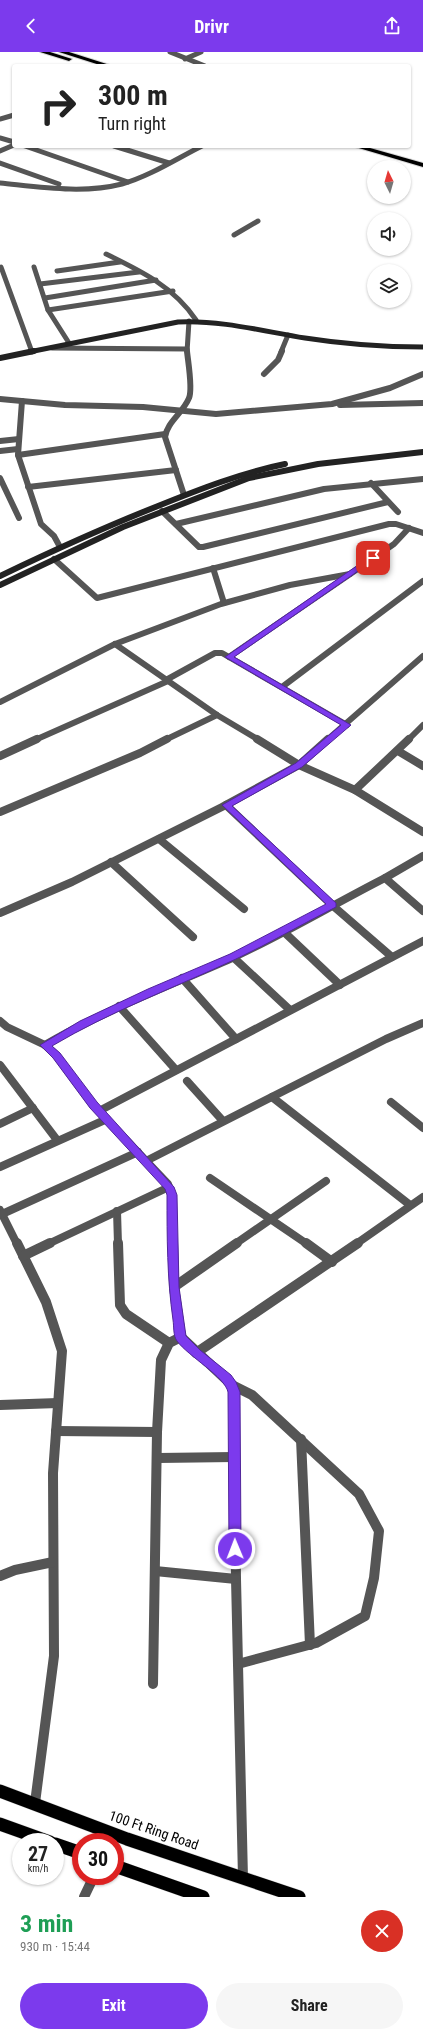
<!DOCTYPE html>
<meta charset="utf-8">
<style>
:root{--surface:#fff;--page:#f6f6f6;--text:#222;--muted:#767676;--accent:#7c3aed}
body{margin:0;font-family:"Roboto Condensed",sans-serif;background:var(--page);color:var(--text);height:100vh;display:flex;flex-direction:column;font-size:15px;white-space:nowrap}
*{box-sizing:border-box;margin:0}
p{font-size:13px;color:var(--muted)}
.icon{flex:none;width:22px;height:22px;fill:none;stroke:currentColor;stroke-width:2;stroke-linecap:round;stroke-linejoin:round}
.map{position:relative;height:1845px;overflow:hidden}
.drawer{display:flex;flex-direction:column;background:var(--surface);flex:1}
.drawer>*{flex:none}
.top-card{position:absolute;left:12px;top:12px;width:399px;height:84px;border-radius:4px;box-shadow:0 1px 3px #0004;background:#fff;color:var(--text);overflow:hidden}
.needle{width:26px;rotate:355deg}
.tools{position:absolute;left:367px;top:108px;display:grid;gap:8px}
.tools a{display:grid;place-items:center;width:44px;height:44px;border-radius:50%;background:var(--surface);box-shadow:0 1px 3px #0004;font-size:20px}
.speed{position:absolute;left:12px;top:1781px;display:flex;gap:8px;font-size:20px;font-weight:700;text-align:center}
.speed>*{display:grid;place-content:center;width:52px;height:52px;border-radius:50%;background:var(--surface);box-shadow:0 1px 3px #0004;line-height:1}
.speed small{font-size:10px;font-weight:400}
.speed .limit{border:6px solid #d22;background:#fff;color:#111}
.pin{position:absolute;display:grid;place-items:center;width:34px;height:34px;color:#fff;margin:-17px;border-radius:8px;box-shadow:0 2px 6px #0006}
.me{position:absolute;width:44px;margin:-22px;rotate:359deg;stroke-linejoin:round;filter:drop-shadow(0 0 3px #0008)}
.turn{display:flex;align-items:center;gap:14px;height:84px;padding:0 20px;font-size:18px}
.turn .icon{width:52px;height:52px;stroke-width:2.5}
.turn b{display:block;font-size:28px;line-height:34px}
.round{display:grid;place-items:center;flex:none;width:42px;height:42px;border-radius:21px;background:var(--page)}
.headline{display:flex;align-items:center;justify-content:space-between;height:68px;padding:0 20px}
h1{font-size:24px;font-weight:700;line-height:30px;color:#1e9e55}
.action{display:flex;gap:8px;margin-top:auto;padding:8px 20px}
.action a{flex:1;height:46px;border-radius:24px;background:var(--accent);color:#fff;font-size:16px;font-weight:700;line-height:46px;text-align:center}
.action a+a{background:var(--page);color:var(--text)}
header{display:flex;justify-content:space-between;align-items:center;height:52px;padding:0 20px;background:var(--accent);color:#fff;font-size:18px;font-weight:700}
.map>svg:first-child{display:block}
</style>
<header><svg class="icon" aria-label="back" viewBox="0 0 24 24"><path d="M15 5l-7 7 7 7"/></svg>Drivr<svg class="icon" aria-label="share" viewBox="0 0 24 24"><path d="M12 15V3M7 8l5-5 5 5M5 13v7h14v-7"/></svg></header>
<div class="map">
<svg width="423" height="1845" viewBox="0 0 423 1845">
<rect width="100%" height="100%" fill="#fff"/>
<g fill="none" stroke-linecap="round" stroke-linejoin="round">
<g stroke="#dbdbdb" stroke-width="14">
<g id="primary">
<polyline points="0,1739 127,1787 299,1845"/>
<polyline points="0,1772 50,1790"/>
<polyline points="55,1792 81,1801"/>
<polyline points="115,1814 203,1845"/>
</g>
</g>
<g stroke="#dbdbdb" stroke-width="2">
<g id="highway">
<polygon points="40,0 50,0 72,7 69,9"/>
<polygon points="59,0 69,0 113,14 103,14"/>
<polygon points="352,94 363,94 423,111 423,115"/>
</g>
</g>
<g stroke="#555" stroke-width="5">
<polyline points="170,0 205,14"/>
<polyline points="185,7 201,0"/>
<polyline points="0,67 14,63"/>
<polyline points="0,86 14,90"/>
<polyline points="25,94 128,130"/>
<polyline points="114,94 169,111"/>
<polyline points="0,99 14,93"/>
<polyline points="0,111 59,132"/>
<path d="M 0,131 C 40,135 83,142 122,132 C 150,124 176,107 202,94"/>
<polyline points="234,183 258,169"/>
<path d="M 106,202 C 141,219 174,235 196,268"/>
<polyline points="1,215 32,300"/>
<polyline points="34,215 48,258 69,291"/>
<polyline points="57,219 120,210"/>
<polyline points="40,232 139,220"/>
<polyline points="45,246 156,228"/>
<polyline points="48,258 173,239"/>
<polyline points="52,296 187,297"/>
<polyline points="187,300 189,269"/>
<polyline points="281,300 288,283"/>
</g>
<g stroke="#555" stroke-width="6">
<polyline points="264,322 278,308 282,299"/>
<polyline points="0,347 65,353 143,355 216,362 332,352 390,336 423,322"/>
<polyline points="22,349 18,403 41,472 54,484 60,495"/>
<polyline points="340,353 423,351"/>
<polyline points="0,389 19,387"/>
<polyline points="0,399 18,397"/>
<polyline points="18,403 165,382"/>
<polyline points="0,426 19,466"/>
<polyline points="371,431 398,460"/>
<polyline points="28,435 176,418"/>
<path d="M 184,443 L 165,385 C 167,370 183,361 189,346 C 193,337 188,310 187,299"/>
<polyline points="162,459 199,495 203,495 388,450"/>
<polyline points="176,472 324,437 423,427"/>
<polyline points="54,507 97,546 389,472 396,472 423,481"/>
<polyline points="213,516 224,551"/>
<polyline points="115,592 217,663 259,688"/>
<polyline points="229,605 394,492 409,476"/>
<polyline points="166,628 215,601 222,601 347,673"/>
<polyline points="282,635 423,529"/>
<polyline points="0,650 115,592 221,552 290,533 350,522"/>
<polyline points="35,688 168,629"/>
<polyline points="165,688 217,663"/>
<polyline points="327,688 423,604"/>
<polyline points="408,688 423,673"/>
</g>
<g stroke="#555" stroke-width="8">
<polyline points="257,687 299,713 355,738 423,780"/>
<polyline points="398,699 423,714"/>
<polyline points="0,704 37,687"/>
<polyline points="355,738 409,687"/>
<polyline points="226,753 332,853 392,905"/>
<polyline points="0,760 140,701 167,687"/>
<polyline points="159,787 244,857"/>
<polyline points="111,810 193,885"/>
<polyline points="385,826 423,804"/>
<polyline points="0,861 72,830 222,755 299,713 328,687"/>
<polyline points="283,879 340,933"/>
<polyline points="233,905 290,958"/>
<polyline points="182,926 236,987"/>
<polyline points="119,954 176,1018"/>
<polyline points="0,969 7,975 45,993 56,1003 93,1053 168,1132 172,1143 173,1192"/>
<path d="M 45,993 C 105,958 169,934 232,906 C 284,882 334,852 385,826 L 423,859"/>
<polyline points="0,1013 57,1088"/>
<polyline points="187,1029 223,1069"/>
<polyline points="272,1045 410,1153"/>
<polyline points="391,1050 423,1076"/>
<polyline points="99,1059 423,889"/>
<polyline points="0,1072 33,1056"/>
<polyline points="146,1109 386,987 423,971"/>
<polyline points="0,1115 107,1067"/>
<polyline points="210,1126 307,1192"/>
<polyline points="0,1158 17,1192"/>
<polyline points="117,1159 118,1192"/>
<polyline points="0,1163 138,1100"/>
<polyline points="48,1192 169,1135"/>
<polyline points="235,1192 326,1129"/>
<polyline points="356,1192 423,1145"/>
</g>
<g stroke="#555" stroke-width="10">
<polyline points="17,1191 46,1250 62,1299 53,1421 54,1604 35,1751"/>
<polyline points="118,1191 120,1253 126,1262 169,1291"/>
<polyline points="173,1191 174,1235 181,1285 232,1333 234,1340 236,1527 243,1826"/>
<polyline points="306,1191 332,1210"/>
<polyline points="23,1204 50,1191"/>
<polyline points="174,1235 237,1191"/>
<polyline points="196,1301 358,1191"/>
<polyline points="232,1333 252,1343 359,1442 379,1479 374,1526 365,1564 316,1591 238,1612"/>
<polyline points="0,1353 58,1351"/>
<polyline points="56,1379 157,1380"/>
<polyline points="301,1387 310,1593"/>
<polyline points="158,1406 234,1405"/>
<polyline points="155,1519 236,1527"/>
<polyline points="0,1524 15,1518 53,1510"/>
<polyline points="153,1632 157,1380 161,1308 169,1291 181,1285"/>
<polyline points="84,1845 94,1824"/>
</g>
<path stroke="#222" stroke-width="5" d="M 29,300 L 178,270 C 221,268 262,279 305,286 C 343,292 384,295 423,295"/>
<g stroke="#222" stroke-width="6">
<polyline points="0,306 34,299"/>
<path d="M 0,524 C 52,499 105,475 158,454 C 200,437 241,421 285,412"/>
<polyline points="0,533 123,475 249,426 318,412 423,400"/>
</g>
<use href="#primary" stroke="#000" stroke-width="13"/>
<use href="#highway" fill="#000" fill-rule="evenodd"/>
</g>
<path fill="#7c3aed" stroke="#51269a" d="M 371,504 L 377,506 L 234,605 L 351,673 L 302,715 L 232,754 L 336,851 L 336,855 C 302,872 270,891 236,907 C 174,936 111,959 52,994 L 60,1001 L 97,1050 L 174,1135 L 177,1143 L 179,1235 L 186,1284 L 200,1298 L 231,1323 L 236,1330 L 240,1340 L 241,1497 L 239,1501 L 235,1502 L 231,1501 L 229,1497 L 228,1340 C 225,1325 188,1304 177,1289 C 173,1284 174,1274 173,1268 C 167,1226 167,1185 167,1143 L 165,1137 L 90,1056 L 53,1006 L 40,993 L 80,969 L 148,937 L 230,902 L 326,852 L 222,753 L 296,711 L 341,673 L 225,605 Z"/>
<g text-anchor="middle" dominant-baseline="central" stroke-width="3" stroke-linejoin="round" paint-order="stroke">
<g font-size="14" fill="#000" stroke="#fff">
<text transform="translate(154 1778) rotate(19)">100 Ft Ring Road</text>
</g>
</g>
</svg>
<div class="tools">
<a><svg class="needle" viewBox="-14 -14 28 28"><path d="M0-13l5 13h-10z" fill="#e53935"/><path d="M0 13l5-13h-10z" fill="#767676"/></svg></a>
<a><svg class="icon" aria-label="sound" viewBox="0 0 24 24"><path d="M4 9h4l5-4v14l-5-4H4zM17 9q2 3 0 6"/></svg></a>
<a><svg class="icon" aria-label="layers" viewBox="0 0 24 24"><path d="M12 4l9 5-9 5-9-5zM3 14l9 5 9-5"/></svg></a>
</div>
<div class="speed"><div>27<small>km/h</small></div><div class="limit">30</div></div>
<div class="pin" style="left:373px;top:506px;background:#d93025"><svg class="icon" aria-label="arrive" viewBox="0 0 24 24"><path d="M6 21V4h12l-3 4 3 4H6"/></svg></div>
<svg class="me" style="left:235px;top:1497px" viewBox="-20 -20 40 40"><circle r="17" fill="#7c3aed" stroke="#fff" stroke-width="3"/><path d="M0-11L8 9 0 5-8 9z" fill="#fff"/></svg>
<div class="top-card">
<div class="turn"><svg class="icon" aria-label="right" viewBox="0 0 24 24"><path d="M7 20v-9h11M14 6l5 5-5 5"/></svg><div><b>300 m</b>Turn right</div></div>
</div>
</div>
<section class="drawer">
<div class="headline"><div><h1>3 min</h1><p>930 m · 15:44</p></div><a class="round" style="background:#d93025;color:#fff"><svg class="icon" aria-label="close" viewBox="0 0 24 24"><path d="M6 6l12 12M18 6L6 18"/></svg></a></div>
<div class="action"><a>Exit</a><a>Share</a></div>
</section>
